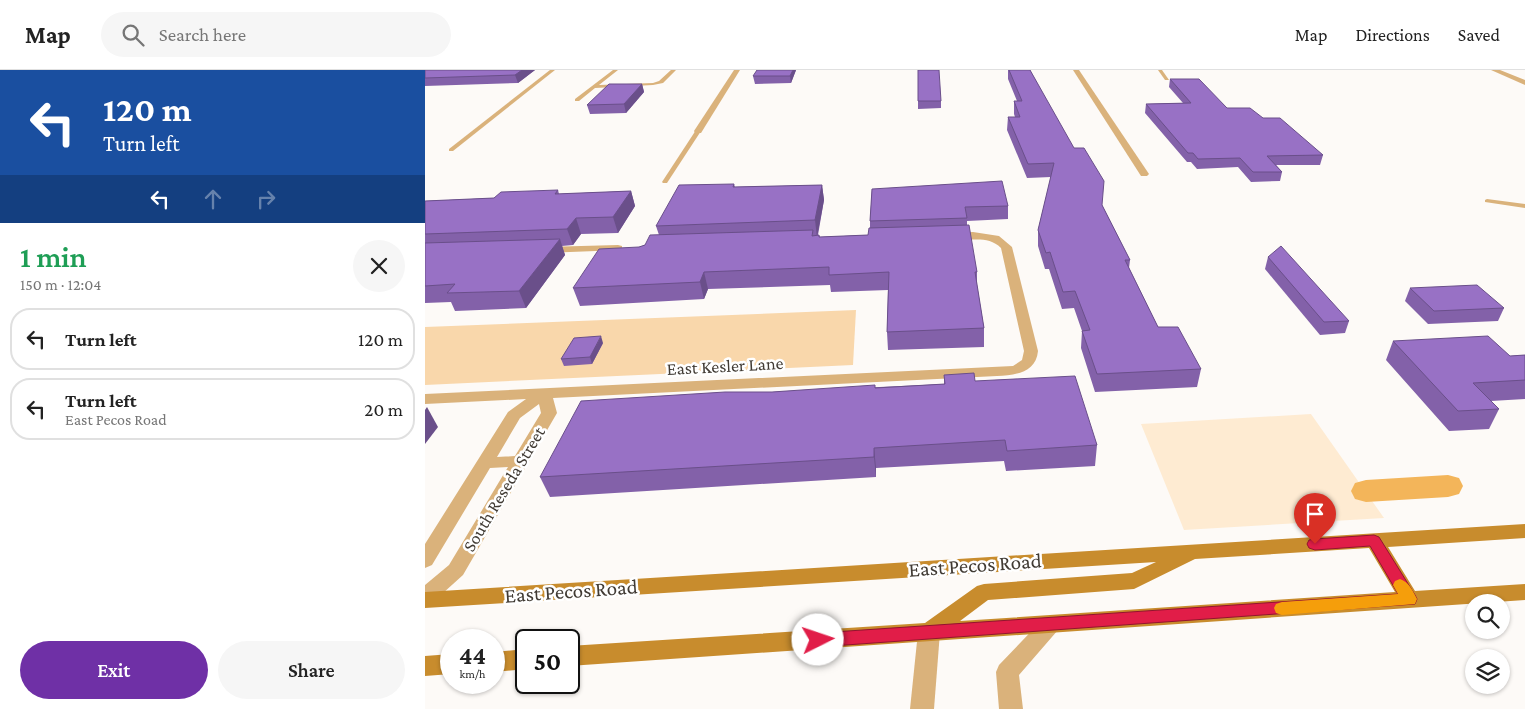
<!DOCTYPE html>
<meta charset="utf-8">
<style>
:root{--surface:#fff;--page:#f6f6f6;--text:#222;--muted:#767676;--line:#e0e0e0;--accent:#6f30a6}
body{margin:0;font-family:"Crimson Pro",serif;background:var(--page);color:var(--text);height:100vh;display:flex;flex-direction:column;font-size:19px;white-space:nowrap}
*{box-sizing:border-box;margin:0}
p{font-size:16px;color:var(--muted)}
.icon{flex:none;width:28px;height:28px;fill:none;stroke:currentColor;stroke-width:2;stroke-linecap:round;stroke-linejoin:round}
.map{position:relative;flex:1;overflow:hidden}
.sheet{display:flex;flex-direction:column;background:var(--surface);width:425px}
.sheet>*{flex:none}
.guide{background:#1a4fa0;color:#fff;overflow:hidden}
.tools{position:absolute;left:1040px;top:524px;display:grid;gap:10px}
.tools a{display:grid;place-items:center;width:45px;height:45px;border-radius:50%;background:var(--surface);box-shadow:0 1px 4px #0004;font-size:25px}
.speed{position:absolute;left:15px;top:559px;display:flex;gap:10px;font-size:25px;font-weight:700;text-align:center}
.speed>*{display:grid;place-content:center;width:65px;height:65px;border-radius:50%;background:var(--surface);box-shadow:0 1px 4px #0004;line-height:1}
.speed small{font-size:12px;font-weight:400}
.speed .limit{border:2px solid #111;border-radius:8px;background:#fff;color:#111}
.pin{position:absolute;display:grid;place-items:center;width:42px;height:42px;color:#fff;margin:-51px -21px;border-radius:50% 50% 50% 0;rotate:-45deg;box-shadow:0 0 5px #0007}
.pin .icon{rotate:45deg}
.me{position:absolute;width:55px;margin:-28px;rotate:86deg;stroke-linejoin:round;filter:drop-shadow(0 0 4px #0008)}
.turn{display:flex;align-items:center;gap:18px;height:105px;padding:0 20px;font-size:22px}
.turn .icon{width:65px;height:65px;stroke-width:2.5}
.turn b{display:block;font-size:35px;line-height:42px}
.lanes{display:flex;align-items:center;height:48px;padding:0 20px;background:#0003;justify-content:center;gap:25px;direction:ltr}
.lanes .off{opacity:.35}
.round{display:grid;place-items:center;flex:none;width:52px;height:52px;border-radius:26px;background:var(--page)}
.overview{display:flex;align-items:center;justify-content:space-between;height:85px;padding:0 20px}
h1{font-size:30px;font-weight:600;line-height:38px;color:#1e9e55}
.primary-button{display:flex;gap:10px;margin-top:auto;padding:10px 20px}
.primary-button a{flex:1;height:58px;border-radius:30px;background:var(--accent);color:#fff;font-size:20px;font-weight:600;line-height:58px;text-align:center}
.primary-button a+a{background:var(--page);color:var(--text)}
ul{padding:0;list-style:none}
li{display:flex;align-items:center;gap:15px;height:62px;margin:0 10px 8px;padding:0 10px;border:2px solid var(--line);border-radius:20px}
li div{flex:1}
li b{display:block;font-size:19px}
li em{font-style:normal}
header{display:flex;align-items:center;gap:30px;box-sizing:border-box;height:70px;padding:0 25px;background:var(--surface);border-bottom:1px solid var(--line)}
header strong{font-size:24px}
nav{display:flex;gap:28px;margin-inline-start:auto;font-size:18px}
.search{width:350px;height:45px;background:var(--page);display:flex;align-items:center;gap:12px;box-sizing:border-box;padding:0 18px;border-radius:28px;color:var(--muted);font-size:19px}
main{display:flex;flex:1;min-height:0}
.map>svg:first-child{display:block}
</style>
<header>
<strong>Map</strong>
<div class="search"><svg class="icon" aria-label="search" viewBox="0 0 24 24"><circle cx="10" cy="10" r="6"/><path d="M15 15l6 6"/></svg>Search here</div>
<nav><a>Map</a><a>Directions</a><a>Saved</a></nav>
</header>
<main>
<section class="sheet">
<div class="guide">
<div class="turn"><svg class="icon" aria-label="left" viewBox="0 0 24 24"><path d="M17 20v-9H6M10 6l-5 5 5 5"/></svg><div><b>120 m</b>Turn left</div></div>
<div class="lanes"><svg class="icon" aria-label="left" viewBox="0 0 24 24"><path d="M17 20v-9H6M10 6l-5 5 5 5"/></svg><svg class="icon off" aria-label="ahead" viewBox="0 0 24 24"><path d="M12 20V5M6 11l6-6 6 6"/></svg><svg class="icon off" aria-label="right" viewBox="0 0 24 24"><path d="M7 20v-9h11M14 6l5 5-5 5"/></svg></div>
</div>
<div class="overview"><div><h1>1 min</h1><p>150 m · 12:04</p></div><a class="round"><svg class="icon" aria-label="close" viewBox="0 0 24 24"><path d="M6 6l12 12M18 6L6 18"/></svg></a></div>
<ul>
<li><svg class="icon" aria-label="left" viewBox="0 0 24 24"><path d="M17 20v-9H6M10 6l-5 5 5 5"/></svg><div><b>Turn left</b></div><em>120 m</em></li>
<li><svg class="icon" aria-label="left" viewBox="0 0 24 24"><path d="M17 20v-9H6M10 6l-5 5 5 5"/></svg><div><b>Turn left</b><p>East Pecos Road</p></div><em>20 m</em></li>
</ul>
<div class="primary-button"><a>Exit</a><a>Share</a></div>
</section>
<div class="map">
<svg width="1100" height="639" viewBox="0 0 1100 639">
<rect width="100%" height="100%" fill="#fdfaf7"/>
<polygon fill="#feebd2" points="886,344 959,448 759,460 716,354"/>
<polygon fill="#f9d7ab" points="431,240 428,295 0,315 0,257"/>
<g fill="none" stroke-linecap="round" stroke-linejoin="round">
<polygon fill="#f3b55a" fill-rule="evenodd" points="1023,405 1034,408 1038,416 1034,424 1023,427 941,432 930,429 926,421 930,413 941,410"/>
<g fill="#dab27b" fill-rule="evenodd">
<polygon points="125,0 130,0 28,81 24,81 24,79"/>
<polygon points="188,0 193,0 174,15 228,13 234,11 246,0 251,0 238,13 228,15 170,18 154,31 150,31 150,29"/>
<polygon points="733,0 737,0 744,10 740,10"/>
<polygon points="271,60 276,61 242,113 238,113 237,112"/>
<polygon points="1062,129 1100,134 1100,138 1060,132 1060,130"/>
</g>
<g fill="#dab27b" fill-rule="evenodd">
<polygon points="309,0 315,0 276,63 270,63 269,61"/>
<polygon points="648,0 654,0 724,104 722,106 716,106"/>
<polygon points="1066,0 1075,0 1100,10 1100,15"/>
<path d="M 548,162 L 574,166 L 587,177 L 613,281 C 611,303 590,305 572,306 L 128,328 L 132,343 L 38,505 L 7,533 L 0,535 L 0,515 L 24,495 L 83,397 L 65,398 L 7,495 L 0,498 L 0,474 L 83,342 L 101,329 L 0,334 L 0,324 L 588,296 L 597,290 L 599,281 L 576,178 C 559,161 533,177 520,166 L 526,163 ZM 114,334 L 116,343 L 90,386 L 72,387 L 95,348 Z"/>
<polygon points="193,175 197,176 197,180 119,183 113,180 119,177"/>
<polygon points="626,545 633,548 637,554 633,560 594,605 598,639 574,639 571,602 574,595 619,548"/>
<polygon points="504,553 512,556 515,562 509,639 485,639 493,562 496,556"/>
</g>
<g fill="#c88c2d" fill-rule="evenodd">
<path d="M 1100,454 L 1100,468 L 963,477 L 990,521 L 1100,514 L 1100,530 L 144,596 L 144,576 L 500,553 L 552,516 L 559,514 L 707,503 L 731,492 L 0,538 L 0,522 ZM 944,478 L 970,522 L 535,551 L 563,530 L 709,519 L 770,489 Z"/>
<polygon points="101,579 101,599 69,602 69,582"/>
<polygon points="26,584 26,604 0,606 0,586"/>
</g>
</g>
<g fill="#8361a9">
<polygon points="0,0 110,0 93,13 0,16"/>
<polygon points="371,0 366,13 330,14 328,6"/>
<polygon points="583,0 605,0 677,135 705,190 704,198 733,257 776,299 772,317 670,322 656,278 657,261 649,238 637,239 624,199 620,199 613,176 613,160 626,107 602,108 582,60 583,47 590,47 589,44 589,31 592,31 583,9"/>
<polygon points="745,9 802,38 838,48 898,85 895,95 851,95 857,102 855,111 826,112 813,97 772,99 766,92 762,92 720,43 721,34 758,33 744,17"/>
<polygon points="217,14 219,22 201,43 165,44 162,35"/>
<polygon points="493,31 516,31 516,38 493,39"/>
<polygon points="309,114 310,117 397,115 399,130 393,165 394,165 395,167 443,165 445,158 445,151 447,119 583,136 583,149 542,151 542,155 552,202 552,215 559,258 559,277 463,280 462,262 463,220 406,222 405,215 283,219 279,229 155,236 148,218 214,177 220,175 234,165 231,156"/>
<polygon points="133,120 134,124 206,121 210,136 193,163 156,164 148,175 137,176 140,185 101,238 30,241 26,232 0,233 0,131 69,128"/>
<polygon points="843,187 924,251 920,263 895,265 840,199"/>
<polygon points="985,218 1079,238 1073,251 1003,254 980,231"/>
<polygon points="968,271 1085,286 1100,285 1100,329 1066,331 1074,339 1064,359 1024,361 961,290"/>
<polygon points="178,273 167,294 139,296 136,289"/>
<polygon points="519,305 550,311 672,375 670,396 581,401 579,391 451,398 451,407 125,427 115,407 347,322 519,314"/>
</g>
<g fill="#6a4f8a">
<polygon points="97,0 110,0 93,13 90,5"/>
<polygon points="368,0 371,0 366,13 365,6"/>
<polygon points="217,14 219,22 201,43 199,34"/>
<polygon points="397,115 399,130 392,167 390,150"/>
<polygon points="206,121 210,136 193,163 188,147"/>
<polygon points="151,148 156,164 148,175 142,159"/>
<polygon points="135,169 140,185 101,238 94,221"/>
<polygon points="279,202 283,219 279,229 275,212"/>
<polygon points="176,266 178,273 167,294 165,287"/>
<polygon points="2,337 13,357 0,374 0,340"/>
<polygon points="449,378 451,398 451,407 449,387"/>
</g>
<g fill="#9871c5" stroke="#6a4f8a">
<polygon points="0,0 97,0 90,5 0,8"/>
<polygon points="332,0 368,0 365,6 328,6"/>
<polygon points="493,0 514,0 516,31 493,31"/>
<polygon points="584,0 605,0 649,78 659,78 679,111 677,135 705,190 700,190 733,257 753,257 776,299 672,304 657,261 665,260 650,221 638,222 625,182 621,183 613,160 629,93 603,94 583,47 595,47 589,31 597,31"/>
<polygon points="745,9 774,9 802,38 825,38 838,48 855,48 898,85 842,86 857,102 828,102 815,88 773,89 768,83 763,83 721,34 766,33"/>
<polygon points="184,14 217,14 199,34 162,35"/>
<polygon points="577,111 583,136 540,137 542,148 445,151 447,119"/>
<polygon points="309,114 308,117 397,115 390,150 231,156 254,115"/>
<polygon points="133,120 130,124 206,121 188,147 151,148 142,159 0,164 0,131 69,128 76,122"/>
<polygon points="544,155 552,202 550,202 559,258 462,262 464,202 404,205 404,197 279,202 275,212 148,218 174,179 214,177 220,175 225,165 388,160 387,166 394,165 394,167 443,165 444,158"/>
<polygon points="135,169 94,221 22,223 30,214 0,216 0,173"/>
<polygon points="856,176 924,251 899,252 843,187"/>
<polygon points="1052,215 1079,238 1009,241 985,218"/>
<polygon points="176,266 165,287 136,289 149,268"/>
<polygon points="1063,266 1085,286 1100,285 1100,310 1048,313 1074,339 1033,341 968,271"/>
<polygon points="549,303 550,311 650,306 672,375 582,381 580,370 449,378 449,387 115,407 156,331 300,322 347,322 450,315 450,318 520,314 519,305"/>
</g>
<polygon fill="#e11d48" stroke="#92132f" points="949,465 954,467 990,525 992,529 990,534 393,577 387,575 385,570 387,565 393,563 973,524 945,476 890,480 884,478 882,474 884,470 890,469"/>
<path fill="#f59e0b" d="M 975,509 C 984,512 988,521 992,529 L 990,534 L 857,545 L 851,543 L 849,538 L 851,534 L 857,532 L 973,524 L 968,515 L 970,511 Z"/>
<g text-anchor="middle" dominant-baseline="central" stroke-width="5" stroke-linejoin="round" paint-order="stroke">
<g font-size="18" fill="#413b34" stroke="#fff">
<text transform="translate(300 296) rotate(-3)">East Kesler Lane</text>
<text transform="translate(79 419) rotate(-59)">South Reseda Street</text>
</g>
<g font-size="21" fill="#413b34" stroke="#fff">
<text transform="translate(550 495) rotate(-4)">East Pecos Road</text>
<text transform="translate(146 521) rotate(-4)">East Pecos Road</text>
</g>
</g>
</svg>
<div class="tools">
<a><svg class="icon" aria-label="search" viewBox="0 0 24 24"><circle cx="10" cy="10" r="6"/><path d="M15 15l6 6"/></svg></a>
<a><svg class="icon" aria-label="layers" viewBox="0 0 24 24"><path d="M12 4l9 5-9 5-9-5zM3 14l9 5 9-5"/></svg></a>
</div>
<div class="speed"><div>44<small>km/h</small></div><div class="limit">50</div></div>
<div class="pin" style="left:890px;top:474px;background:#d93025"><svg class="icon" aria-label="arrive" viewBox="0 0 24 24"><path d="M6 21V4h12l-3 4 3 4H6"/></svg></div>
<svg class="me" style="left:393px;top:570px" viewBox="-20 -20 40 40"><circle r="19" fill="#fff"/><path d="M0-13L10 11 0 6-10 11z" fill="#e11d48"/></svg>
</div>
</main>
